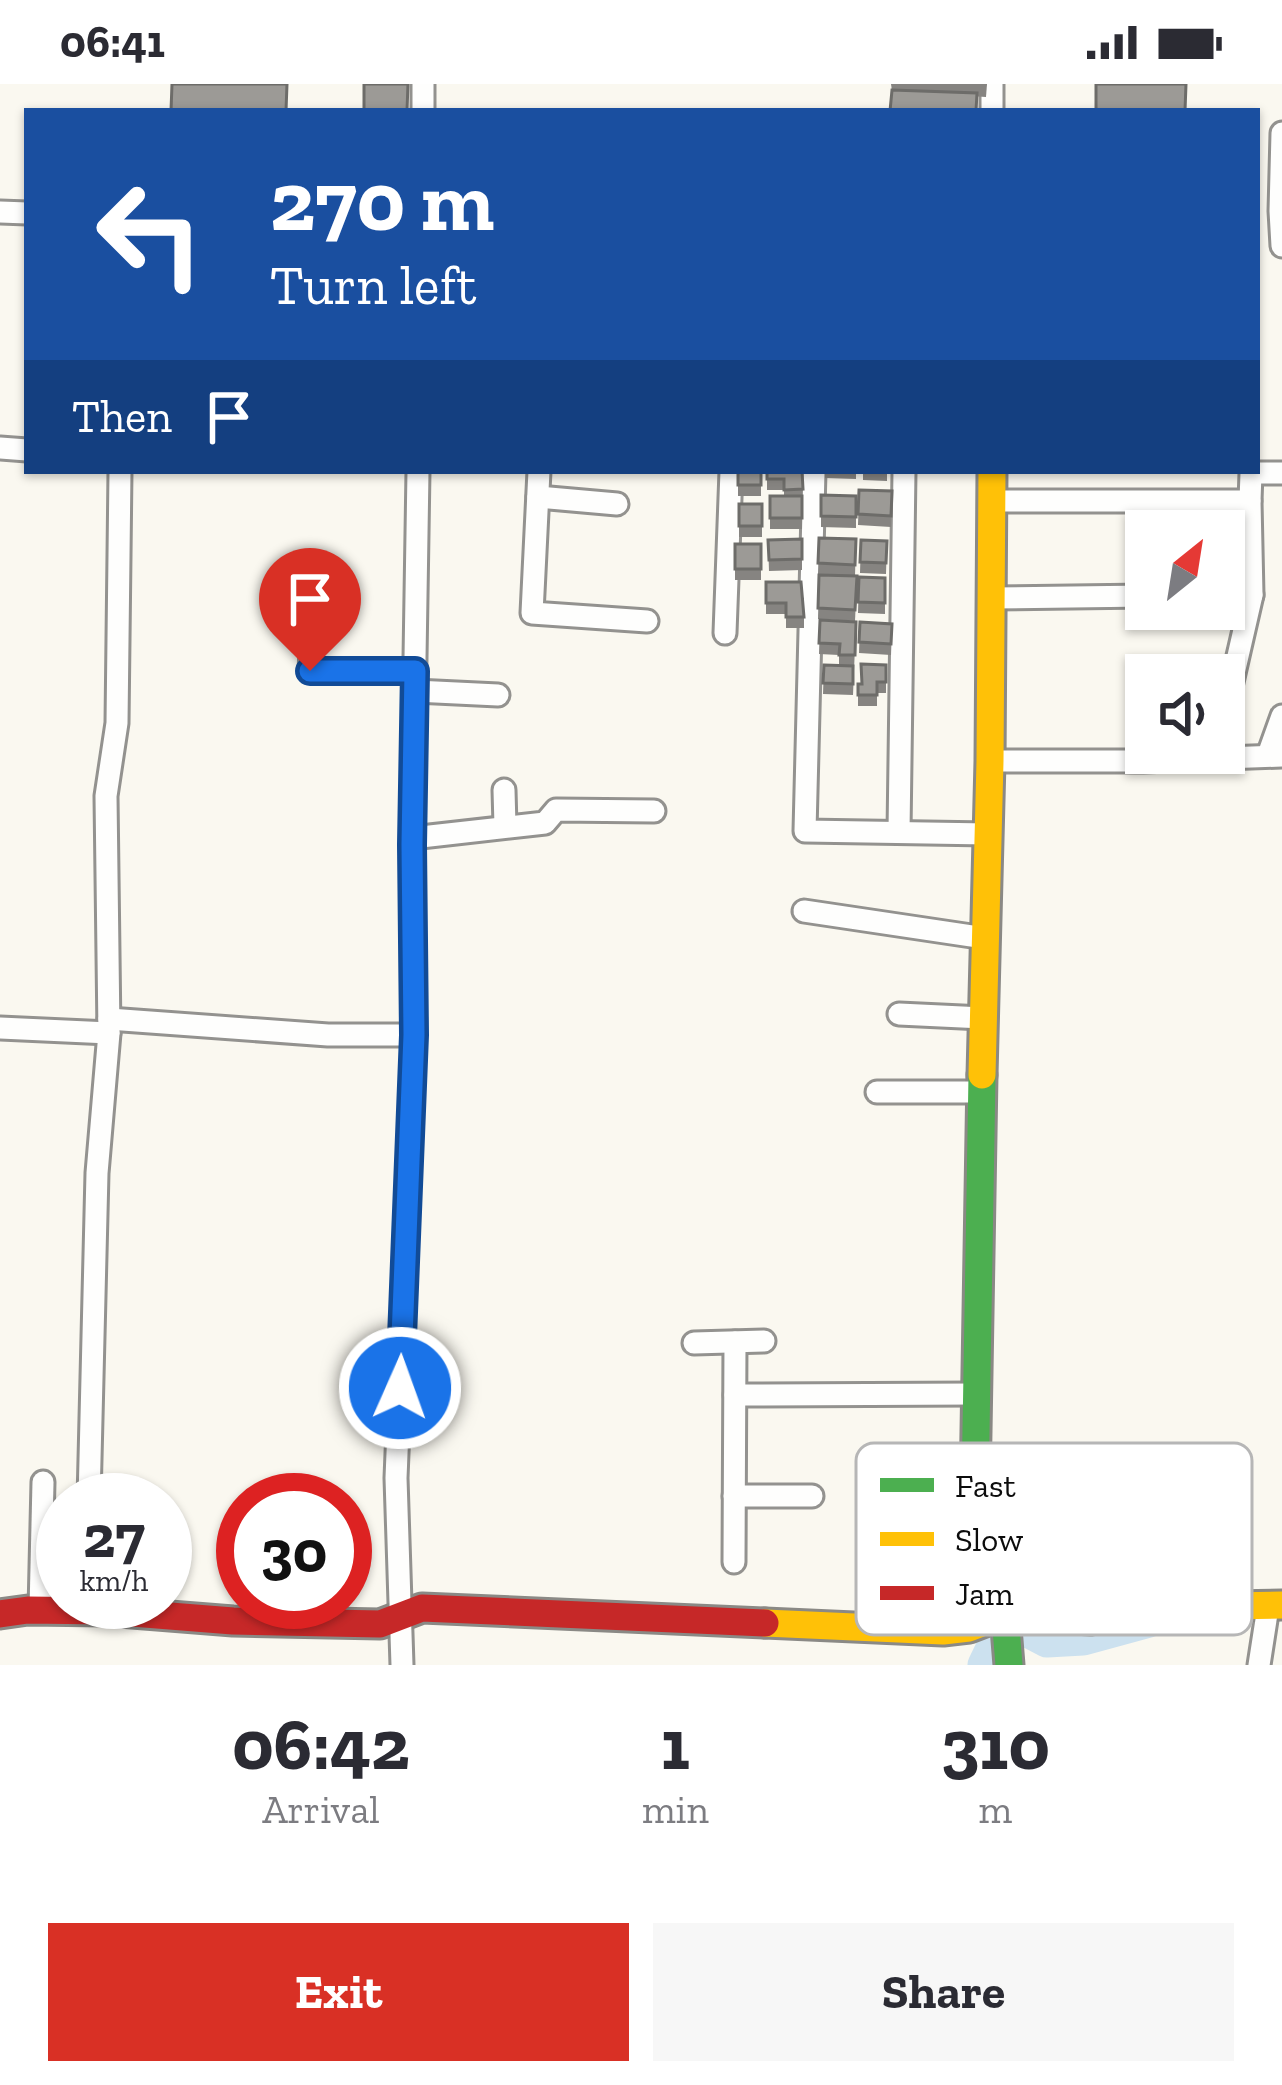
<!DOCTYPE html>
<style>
:root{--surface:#fff;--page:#f7f7f7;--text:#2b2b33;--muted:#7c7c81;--accent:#d93025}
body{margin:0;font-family:"Zilla Slab",serif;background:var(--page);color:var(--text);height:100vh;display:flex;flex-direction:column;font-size:45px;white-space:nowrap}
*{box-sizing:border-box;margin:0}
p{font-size:39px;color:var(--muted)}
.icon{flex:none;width:66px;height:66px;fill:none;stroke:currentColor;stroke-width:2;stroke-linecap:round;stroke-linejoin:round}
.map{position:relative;height:1581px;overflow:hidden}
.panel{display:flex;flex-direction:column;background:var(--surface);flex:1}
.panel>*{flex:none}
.hud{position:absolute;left:24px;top:24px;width:1236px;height:366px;border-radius:0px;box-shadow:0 3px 9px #0004;background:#1a4fa0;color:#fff;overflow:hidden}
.needle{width:78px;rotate:30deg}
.controls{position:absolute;left:1125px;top:426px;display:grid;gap:24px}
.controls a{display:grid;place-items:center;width:120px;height:120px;border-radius:0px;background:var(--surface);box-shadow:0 3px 9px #0004;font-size:60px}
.speed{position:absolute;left:36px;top:1389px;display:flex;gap:24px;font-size:60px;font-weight:700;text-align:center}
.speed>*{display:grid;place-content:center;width:156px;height:156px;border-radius:50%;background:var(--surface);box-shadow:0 3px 9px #0004;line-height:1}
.speed small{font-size:30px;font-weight:400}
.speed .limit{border:18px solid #d22;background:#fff;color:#111}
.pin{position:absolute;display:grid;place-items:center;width:102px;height:102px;color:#fff;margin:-123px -51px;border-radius:50% 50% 50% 0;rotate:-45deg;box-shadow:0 0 12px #0007}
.pin .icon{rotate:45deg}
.me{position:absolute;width:132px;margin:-66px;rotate:2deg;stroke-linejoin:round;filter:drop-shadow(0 0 9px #0008)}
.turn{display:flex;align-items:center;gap:42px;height:252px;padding:0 48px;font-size:54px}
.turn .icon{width:156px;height:156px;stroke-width:2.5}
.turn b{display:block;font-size:84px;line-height:102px}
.then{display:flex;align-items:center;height:114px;padding:0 48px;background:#0003;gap:24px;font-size:45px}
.eta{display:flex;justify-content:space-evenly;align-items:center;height:204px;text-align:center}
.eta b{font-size:72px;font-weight:800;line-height:84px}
.primary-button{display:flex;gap:24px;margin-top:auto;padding:24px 48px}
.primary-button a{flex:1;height:138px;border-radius:0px;background:var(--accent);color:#fff;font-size:48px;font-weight:800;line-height:138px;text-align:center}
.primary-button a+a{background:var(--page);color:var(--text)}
.status{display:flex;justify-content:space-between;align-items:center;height:84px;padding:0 60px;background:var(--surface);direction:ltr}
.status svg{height:33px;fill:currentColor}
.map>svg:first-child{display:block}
</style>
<div class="status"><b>06:41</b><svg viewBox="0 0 49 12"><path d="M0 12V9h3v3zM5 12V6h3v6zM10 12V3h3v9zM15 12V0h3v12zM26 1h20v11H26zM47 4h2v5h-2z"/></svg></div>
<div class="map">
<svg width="1282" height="1581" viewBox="0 0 1282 1581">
<rect width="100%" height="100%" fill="#faf8f0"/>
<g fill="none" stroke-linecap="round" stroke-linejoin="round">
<polyline stroke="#cce1ef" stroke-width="33" points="984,1581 998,1552 1022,1544 1047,1557 1083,1555 1149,1537"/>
<g stroke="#93928f" stroke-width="27">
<g id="street">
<polyline points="423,27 423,0"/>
<polyline points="992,27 992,0"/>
<polyline points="1282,49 1280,127 1282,162"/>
<polyline points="0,128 27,129"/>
<polyline points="0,364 27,366"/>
<polyline points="539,387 532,529 647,537"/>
<polyline points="814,387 805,747 988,750"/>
<polyline points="538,413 617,420"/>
<polyline points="992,417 1250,417 1251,389 1282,389"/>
<polyline points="1224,512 1252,511"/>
<polyline points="991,514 1146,512"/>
<polyline points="312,545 310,587 415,587"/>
<polyline points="725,549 731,387"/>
<polyline points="415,607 498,611"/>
<polyline points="1224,633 1252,511 1250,417"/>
<polyline points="1268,671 1282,632"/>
<polyline points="990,677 1143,677 1282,672"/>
<polyline points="504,706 505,742"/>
<polyline points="899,748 904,387"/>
<polyline points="412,754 545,739 556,726 654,727"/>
<polyline points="804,827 985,854"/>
<polyline points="899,930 983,934"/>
<polyline points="109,935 328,951 414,951"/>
<polyline points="0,944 109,949"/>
<polyline points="877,1008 981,1008"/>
<polyline points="694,1259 764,1257"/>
<polyline points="735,1311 976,1310"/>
<polyline points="734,1412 812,1412"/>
<polyline points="89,1416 97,1089 109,949 106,712 117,639 120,387"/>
<polyline points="734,1478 735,1258"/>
<polyline points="40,1526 43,1398"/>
<polyline points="402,1581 396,1394 414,951 412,761 418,387"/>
<polyline points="1259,1581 1268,1523"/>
</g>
</g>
<g stroke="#8a8985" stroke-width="33">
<polyline id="fast" points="982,991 974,1466 983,1515 998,1530 1006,1544 1009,1581"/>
</g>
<g stroke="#8a8985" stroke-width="33">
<g id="slow">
<polyline points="982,991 990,677 992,387"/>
<polyline points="765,1539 943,1547 969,1544 1003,1531 1091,1536 1168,1523 1282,1521"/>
</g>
</g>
<g stroke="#8a8985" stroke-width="33">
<polyline id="jam" points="0,1530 28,1526 107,1527 233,1537 380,1540 422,1524 765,1539"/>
</g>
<use href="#street" stroke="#fefefd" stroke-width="21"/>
<use href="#fast" stroke="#4caf50" stroke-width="27"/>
<use href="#slow" stroke="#ffc107" stroke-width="27"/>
<use href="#jam" stroke="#c62828" stroke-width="27"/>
</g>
<g fill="#868481">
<polygon points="891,0 987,0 986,13 892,7"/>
<rect x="738" y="387" width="23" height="25"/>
<polygon points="767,387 802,387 802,445 770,445 770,412 784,412 784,406 767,406"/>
<polygon points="825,387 856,387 856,395 825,394"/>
<polygon points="863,387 887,387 887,397 863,396"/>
<polygon points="859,406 892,407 891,443 858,441"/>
<polygon points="821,411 856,412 856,444 821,443"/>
<rect x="739" y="420" width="23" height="33"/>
<polygon points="819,454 856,455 855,492 818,490"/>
<polygon points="802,455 802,486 769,487 768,456"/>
<polygon points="861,456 887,457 886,490 860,489"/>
<rect x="735" y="460" width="26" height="36"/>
<polygon points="819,491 857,492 855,537 818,535"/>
<polygon points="859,493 885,494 885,530 858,529"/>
<polygon points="766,498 804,514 804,544 786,544 786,530 766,530"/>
<polygon points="820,536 856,538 853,611 823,610 824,581 839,582 839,571 819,570"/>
<polygon points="860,538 892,540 891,571 859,569"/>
<polygon points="886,581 886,609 877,609 877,622 858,622 858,600 861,600"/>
</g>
<g fill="#9c9a96" stroke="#6d6c69" stroke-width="3">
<polygon points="172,0 287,0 286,27 171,27"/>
<polygon points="364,0 408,0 407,27 364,27"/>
<polygon points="1096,0 1186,0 1185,27 1096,27"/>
<polygon points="892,6 977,9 976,27 890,27"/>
<rect x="738" y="387" width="23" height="14"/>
<polygon points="767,387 802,387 803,405 784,406 784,395 767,395"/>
<polygon points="859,406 892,407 891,432 858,430"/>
<polygon points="821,411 856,412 856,433 821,432"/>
<rect x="770" y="412" width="32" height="22"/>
<rect x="739" y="420" width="23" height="22"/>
<polygon points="819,454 856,455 855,481 818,479"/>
<polygon points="802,455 802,475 769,476 768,456"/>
<polygon points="861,456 887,457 886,479 860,478"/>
<rect x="735" y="460" width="26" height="25"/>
<polygon points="819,491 857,492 855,526 818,524"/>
<polygon points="859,493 885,494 885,519 858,518"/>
<polygon points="766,498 801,498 804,533 786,533 786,519 766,519"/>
<polygon points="820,536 856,538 855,571 839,571 840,560 819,559"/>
<polygon points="860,538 892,540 891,560 859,558"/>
<polygon points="861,580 886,581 886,598 877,598 877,611 858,611 858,600 862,600"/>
<polygon points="824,581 853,582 853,600 823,599"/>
</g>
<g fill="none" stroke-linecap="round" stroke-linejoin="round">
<g stroke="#114b97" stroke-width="30">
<polyline id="route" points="310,587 415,587 412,761 414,951 400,1304"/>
</g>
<use href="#route" stroke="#1a73e8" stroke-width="21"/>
</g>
<rect x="856" y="1359" width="396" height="192" rx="18" fill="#fff" stroke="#b6b6b6" stroke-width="3"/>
<rect x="880" y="1394" width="54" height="14" fill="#4caf50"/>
<rect x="880" y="1448" width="54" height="14" fill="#ffc107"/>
<rect x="880" y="1502" width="54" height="14" fill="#c62828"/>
<g font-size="33" fill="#0c0c0c">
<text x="955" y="1413">Fast</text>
<text x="955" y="1467">Slow</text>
<text x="955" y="1521">Jam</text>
</g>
</svg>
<div class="controls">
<a><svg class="needle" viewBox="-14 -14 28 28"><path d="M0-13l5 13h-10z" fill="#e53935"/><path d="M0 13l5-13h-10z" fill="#7c7c81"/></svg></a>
<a><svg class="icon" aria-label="sound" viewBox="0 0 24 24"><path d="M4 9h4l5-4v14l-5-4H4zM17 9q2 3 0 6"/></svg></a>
</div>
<div class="speed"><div>27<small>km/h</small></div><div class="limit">30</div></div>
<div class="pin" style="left:310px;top:587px;background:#d93025"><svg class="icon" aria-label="arrive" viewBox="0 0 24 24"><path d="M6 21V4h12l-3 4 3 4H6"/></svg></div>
<svg class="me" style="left:400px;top:1304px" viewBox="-20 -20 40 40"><circle r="17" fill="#1a73e8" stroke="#fff" stroke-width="3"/><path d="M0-11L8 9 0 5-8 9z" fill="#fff"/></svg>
<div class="hud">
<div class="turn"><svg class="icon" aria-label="left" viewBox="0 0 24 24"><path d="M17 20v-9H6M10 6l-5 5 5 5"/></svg><div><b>270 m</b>Turn left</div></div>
<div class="then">Then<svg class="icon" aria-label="arrive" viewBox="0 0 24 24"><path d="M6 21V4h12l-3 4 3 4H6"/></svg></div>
</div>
</div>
<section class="panel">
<div class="eta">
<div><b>06:42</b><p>Arrival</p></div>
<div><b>1</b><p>min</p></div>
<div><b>310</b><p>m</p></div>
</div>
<div class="primary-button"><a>Exit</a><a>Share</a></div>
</section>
